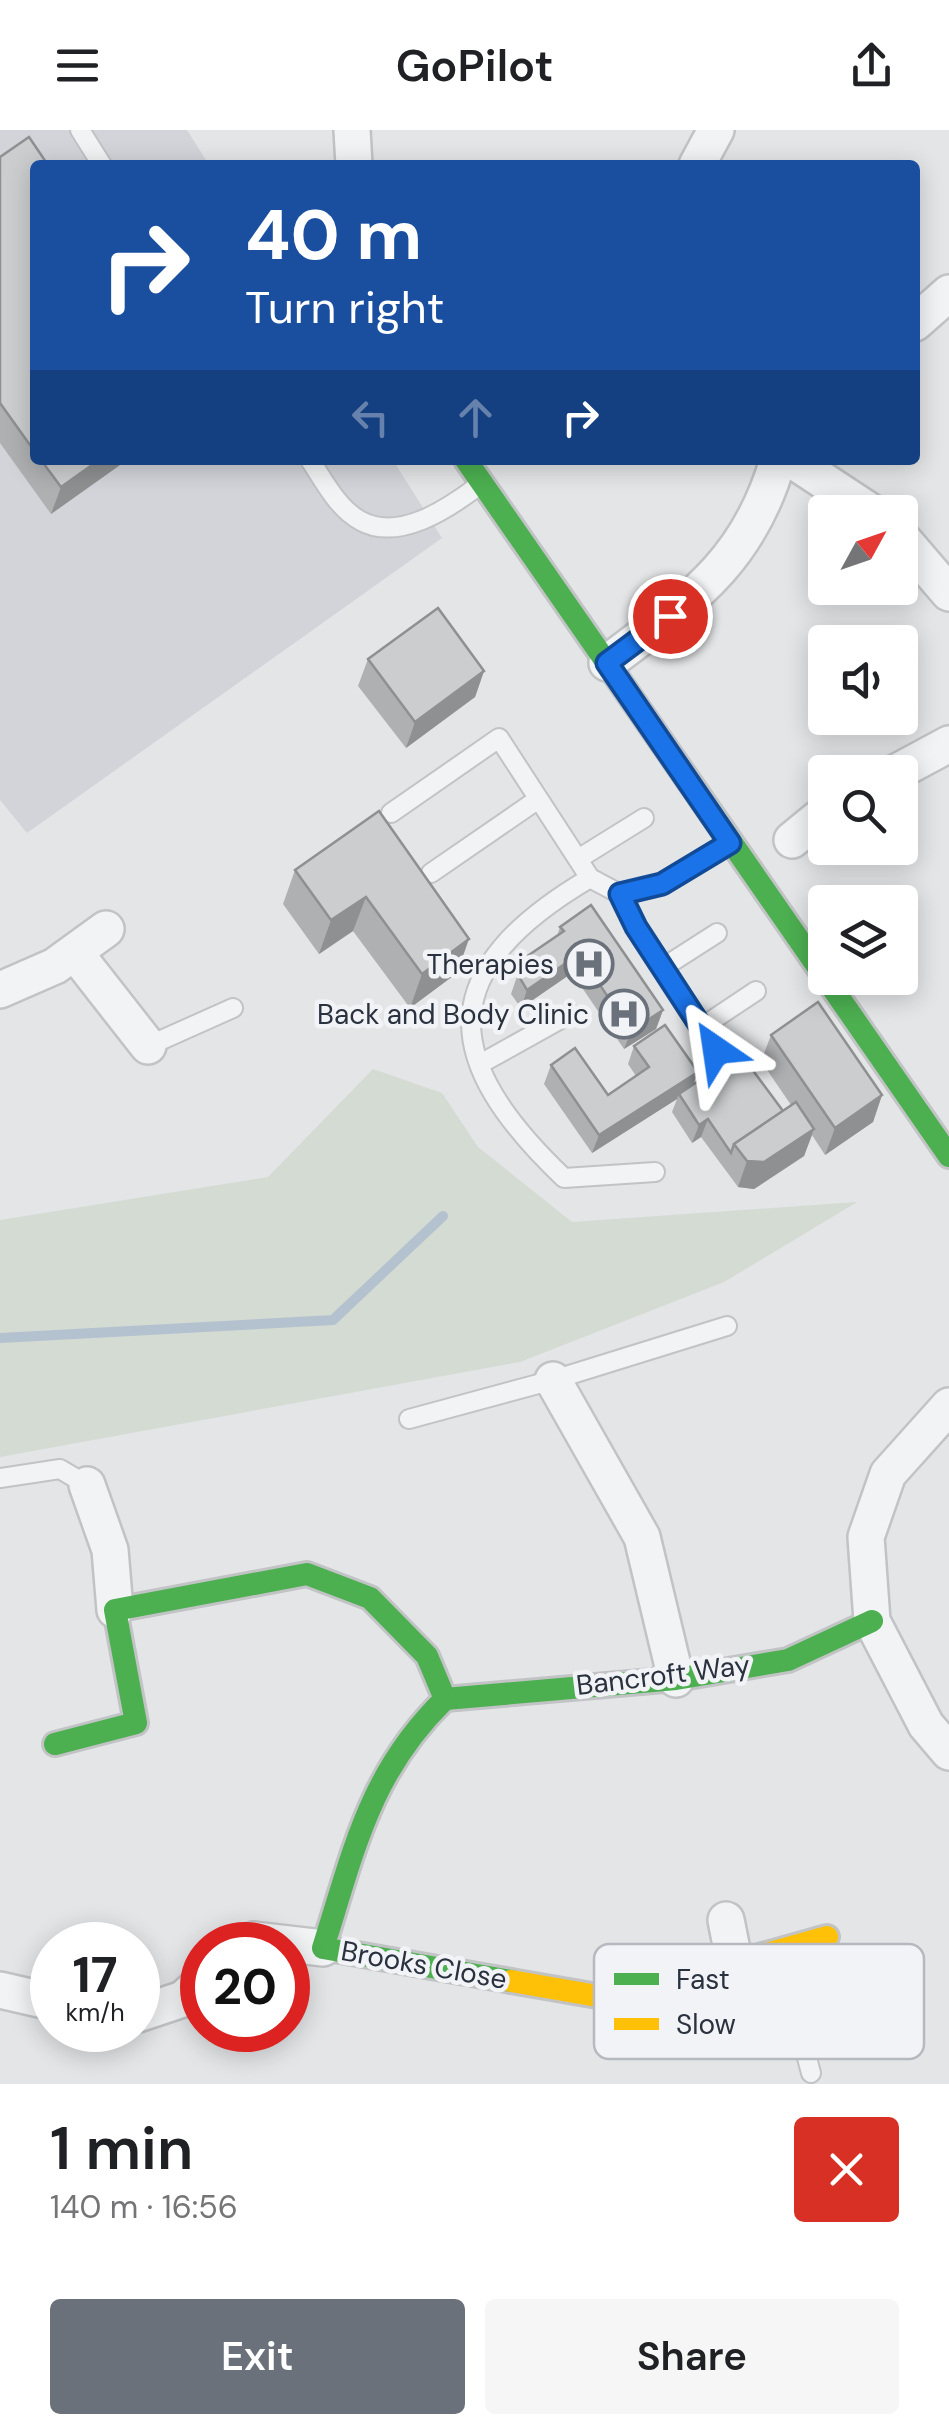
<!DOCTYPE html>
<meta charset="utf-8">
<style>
:root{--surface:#fff;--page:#f6f6f6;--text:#202124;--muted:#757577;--accent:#6b717a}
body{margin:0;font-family:"DM Sans",sans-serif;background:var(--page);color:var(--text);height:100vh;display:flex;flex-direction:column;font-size:38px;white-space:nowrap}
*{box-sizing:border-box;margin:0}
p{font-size:32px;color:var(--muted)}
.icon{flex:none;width:55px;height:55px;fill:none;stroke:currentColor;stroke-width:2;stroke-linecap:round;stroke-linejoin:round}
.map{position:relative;height:1954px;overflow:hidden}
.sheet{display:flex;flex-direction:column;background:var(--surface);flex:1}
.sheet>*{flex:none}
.hud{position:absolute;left:30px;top:30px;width:890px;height:305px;border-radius:10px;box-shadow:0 5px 25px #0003;background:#1a4fa0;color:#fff;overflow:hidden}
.needle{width:65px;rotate:50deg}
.buttons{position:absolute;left:808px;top:365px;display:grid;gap:20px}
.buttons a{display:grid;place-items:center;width:110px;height:110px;border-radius:10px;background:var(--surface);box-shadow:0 5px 25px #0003;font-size:50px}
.speed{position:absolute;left:30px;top:1792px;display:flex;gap:20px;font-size:50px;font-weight:700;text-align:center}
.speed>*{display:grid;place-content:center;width:130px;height:130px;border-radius:50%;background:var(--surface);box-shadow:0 5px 25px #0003;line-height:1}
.speed small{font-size:25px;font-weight:400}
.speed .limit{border:15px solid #d22;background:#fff;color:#111}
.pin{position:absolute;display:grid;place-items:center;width:85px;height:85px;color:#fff;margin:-42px;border:5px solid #fff;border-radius:50%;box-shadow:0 2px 10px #0007}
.me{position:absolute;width:110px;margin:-55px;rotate:328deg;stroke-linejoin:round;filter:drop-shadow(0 0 8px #0008)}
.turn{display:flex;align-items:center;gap:35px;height:210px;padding:0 50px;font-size:45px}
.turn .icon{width:130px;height:130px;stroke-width:2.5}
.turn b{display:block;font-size:70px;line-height:85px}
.lanes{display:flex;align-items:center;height:95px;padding:0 50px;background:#0003;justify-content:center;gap:50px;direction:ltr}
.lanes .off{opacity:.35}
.round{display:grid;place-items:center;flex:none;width:105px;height:105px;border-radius:10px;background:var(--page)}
.headline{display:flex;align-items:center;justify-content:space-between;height:170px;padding:0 50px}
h1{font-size:60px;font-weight:600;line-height:75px}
.cta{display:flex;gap:20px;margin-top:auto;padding:20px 50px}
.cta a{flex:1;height:115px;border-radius:10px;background:var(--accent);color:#fff;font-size:40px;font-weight:600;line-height:115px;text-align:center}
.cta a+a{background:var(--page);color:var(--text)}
header{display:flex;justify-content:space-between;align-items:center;height:130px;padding:0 50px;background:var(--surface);font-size:45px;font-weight:600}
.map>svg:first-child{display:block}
</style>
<header><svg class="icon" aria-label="menu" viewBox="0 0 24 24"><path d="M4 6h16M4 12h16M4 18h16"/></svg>GoPilot<svg class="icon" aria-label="share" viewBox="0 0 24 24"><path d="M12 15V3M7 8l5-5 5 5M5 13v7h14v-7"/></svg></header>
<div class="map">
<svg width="949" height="1954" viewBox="0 0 949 1954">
<rect width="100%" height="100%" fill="#e3e5e7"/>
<polygon fill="#d2d4da" points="0,0 187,0 209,35 35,35 35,330 393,330 442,408 27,703 0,670"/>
<polygon fill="#d4dbd3" points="373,939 442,963 478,1017 572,1092 857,1072 724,1152 520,1232 0,1327 0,1090 268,1047"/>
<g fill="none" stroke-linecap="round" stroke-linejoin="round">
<polyline stroke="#b4c1cf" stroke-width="10" points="0,1208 333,1190 443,1086"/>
<g stroke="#c1c3c5" stroke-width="22">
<g id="lane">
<polyline points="80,0 102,35"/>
<path d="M 310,330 C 324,351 338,379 361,391 C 399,412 449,378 478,356"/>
<polyline points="391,683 499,608 590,748 620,764 662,754 730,714"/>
<polyline points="578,729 644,688"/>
<polyline points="431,743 537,670"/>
<path d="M 590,748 C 434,840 438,928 564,1048 L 655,1042"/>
<polyline points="620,764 636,797 716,920"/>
<polyline points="664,837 717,803"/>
<polyline points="702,897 756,861"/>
<polyline points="148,916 233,878"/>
<polyline points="480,934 570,884"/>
<polyline points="409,1289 553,1250 727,1196"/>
<polyline points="0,1348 60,1339 87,1355"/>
<polyline points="780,1825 811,1943"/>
</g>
</g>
<g stroke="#c1c3c5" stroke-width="40">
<g id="street">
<polyline points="352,0 354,35"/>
<polyline points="697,35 716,0"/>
<polyline points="915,193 949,163"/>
<polyline points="792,330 871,382"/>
<polyline points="900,406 949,463"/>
<path d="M 607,533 C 689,471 748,434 778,330"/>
<polyline points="897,642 949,614"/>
<polyline points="792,710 825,683"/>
<polyline points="76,824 148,916"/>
<polyline points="0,860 55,836 106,799"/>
<polyline points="553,1250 642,1407 676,1549"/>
<polyline points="949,1276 888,1344 866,1407 872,1491 926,1595 949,1622"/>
<polyline points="87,1355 110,1420 115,1480"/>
<polyline points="726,1790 734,1830"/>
<polyline points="248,1815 254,1810 323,1818"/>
<polyline points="0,1860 52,1872"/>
<polyline points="138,1884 183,1869 202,1852"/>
</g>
</g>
<g stroke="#c1c3c5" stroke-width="28">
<g id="fast">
<polyline points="466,330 949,1026"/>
<polyline points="445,1569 676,1549 788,1530 872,1491"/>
<path d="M 55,1614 L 136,1593 L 115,1480 L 307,1444 L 370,1468 L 427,1526 L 445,1569 C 369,1643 354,1721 323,1818 L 511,1851"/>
</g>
</g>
<g stroke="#c1c3c5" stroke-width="28">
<polyline id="slow" points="511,1851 609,1868 827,1807"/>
</g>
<use href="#lane" stroke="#f2f3f4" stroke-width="18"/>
<use href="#street" stroke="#f2f3f4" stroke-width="35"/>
<use href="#fast" stroke="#4caf50" stroke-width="22"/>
<use href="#slow" stroke="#ffc107" stroke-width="22"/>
</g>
<g fill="#afb0b2">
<polygon points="0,27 35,35 35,330 127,330 51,384 0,313"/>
<polygon points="368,529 484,541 475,567 406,618 358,556"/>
<polygon points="379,681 457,843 410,878 353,801 319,824 283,774 295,740"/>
<polygon points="560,797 663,880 656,899 624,919 572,843 521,878 511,864 523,829 557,806"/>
<polygon points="771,905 882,965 873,992 825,1025 812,1005 804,1026 754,1059 738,1057 701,1007 692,1013 672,982 677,969 592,1023 544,954 551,935 608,965 636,946 628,934 634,916 698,942 693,954 783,981 791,975 761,931"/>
</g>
<g fill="#8e9091">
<polygon points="99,330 127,330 51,384 61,357"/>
<polygon points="484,541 475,567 406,618 415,592"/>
<polygon points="366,767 353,801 319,824 331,790"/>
<polygon points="469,809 457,843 410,878 422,844"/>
<polygon points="579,824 572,843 521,878 527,860"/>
<polygon points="663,880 656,899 624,919 631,901"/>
<polygon points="698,942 691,960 679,964 677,969 592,1023 599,1005"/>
<polygon points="882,965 873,992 825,1025 835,998"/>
<polygon points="708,989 701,1007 692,1013 699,995"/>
<polygon points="814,999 804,1026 754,1059 738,1057 747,1031"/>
</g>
<g fill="#cbcdcf" stroke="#8e9091" stroke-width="2.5">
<polygon points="29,7 48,35 35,35 35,322 0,273 0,27"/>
<polygon points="41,330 99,330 61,357"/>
<polygon points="438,478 484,541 415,592 368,529"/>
<polygon points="379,681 469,809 422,844 366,767 331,790 295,740"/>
<polygon points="591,775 663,880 631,901 579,824 527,860 518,845 529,838 523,829 564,801 560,797"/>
<polygon points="818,872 882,965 835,998 771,905"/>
<polygon points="665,895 698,942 599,1005 551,935 575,918 608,965 649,937 634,916"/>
<polygon points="740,923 783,981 734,1014 731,1023 708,989 699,995 679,964"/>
<polygon points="796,972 814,999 764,1032 747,1031 734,1014"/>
</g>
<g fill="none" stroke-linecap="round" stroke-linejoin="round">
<g stroke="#114b97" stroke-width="25">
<polyline id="route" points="670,486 607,533 730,713 662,754 620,764 636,797 716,920"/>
</g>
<use href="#route" stroke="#1a73e8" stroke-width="18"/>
</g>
<defs>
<g id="hospital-ring" transform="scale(2.5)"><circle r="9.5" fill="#f1f3f6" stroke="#6b717a" stroke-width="1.5"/><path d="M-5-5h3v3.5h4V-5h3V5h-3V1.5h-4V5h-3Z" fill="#6b717a"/></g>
</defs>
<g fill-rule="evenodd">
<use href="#hospital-ring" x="589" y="834"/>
<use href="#hospital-ring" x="624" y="884"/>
</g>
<g text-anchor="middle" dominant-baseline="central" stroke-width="9" stroke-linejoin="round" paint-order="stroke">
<g font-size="28" fill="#2b323f" stroke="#f1f3f6" text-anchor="end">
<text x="554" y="834">Therapies</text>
<text x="589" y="884">Back and Body Clinic</text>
</g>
<g font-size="28" fill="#2b323f" stroke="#f1f3f6">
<text transform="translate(663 1545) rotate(-7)">Bancroft Way</text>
<text transform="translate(424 1835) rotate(10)">Brooks Close</text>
</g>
</g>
<rect x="594" y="1814" width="330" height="115" rx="15" fill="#f1f3f6" stroke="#b6b9bf" stroke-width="2.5"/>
<rect x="614" y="1843" width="45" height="12" fill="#4caf50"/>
<rect x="614" y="1888" width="45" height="12" fill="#ffc107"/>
<g font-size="28" fill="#2b323f">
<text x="676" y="1859">Fast</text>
<text x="676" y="1904">Slow</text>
</g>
</svg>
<div class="buttons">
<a><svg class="needle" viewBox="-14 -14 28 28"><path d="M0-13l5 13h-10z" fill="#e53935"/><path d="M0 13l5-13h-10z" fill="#757577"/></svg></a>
<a><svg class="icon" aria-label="sound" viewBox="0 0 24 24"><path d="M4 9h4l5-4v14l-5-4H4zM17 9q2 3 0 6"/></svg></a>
<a><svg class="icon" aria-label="search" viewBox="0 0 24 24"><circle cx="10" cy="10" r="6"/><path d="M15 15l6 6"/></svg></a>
<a><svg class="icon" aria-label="layers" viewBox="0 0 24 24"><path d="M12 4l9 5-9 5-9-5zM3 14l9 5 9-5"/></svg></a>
</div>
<div class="speed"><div>17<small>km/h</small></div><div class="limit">20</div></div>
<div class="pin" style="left:670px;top:486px;background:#d93025"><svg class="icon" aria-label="arrive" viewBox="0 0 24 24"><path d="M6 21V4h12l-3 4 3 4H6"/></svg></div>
<svg class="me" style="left:716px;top:920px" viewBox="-20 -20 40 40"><path d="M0-17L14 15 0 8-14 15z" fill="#1a73e8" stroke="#fff" stroke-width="4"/></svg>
<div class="hud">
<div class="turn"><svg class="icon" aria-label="right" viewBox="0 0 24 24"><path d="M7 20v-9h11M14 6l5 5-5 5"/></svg><div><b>40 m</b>Turn right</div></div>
<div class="lanes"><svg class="icon off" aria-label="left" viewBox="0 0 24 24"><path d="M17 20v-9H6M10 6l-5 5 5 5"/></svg><svg class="icon off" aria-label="ahead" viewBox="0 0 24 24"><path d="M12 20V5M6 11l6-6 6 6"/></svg><svg class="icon" aria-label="right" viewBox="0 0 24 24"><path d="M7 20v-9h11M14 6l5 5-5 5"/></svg></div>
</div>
</div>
<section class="sheet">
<div class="headline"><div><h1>1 min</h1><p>140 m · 16:56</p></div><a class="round" style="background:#d93025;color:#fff"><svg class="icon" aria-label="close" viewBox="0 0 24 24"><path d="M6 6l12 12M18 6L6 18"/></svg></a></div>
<div class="cta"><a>Exit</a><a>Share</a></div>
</section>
